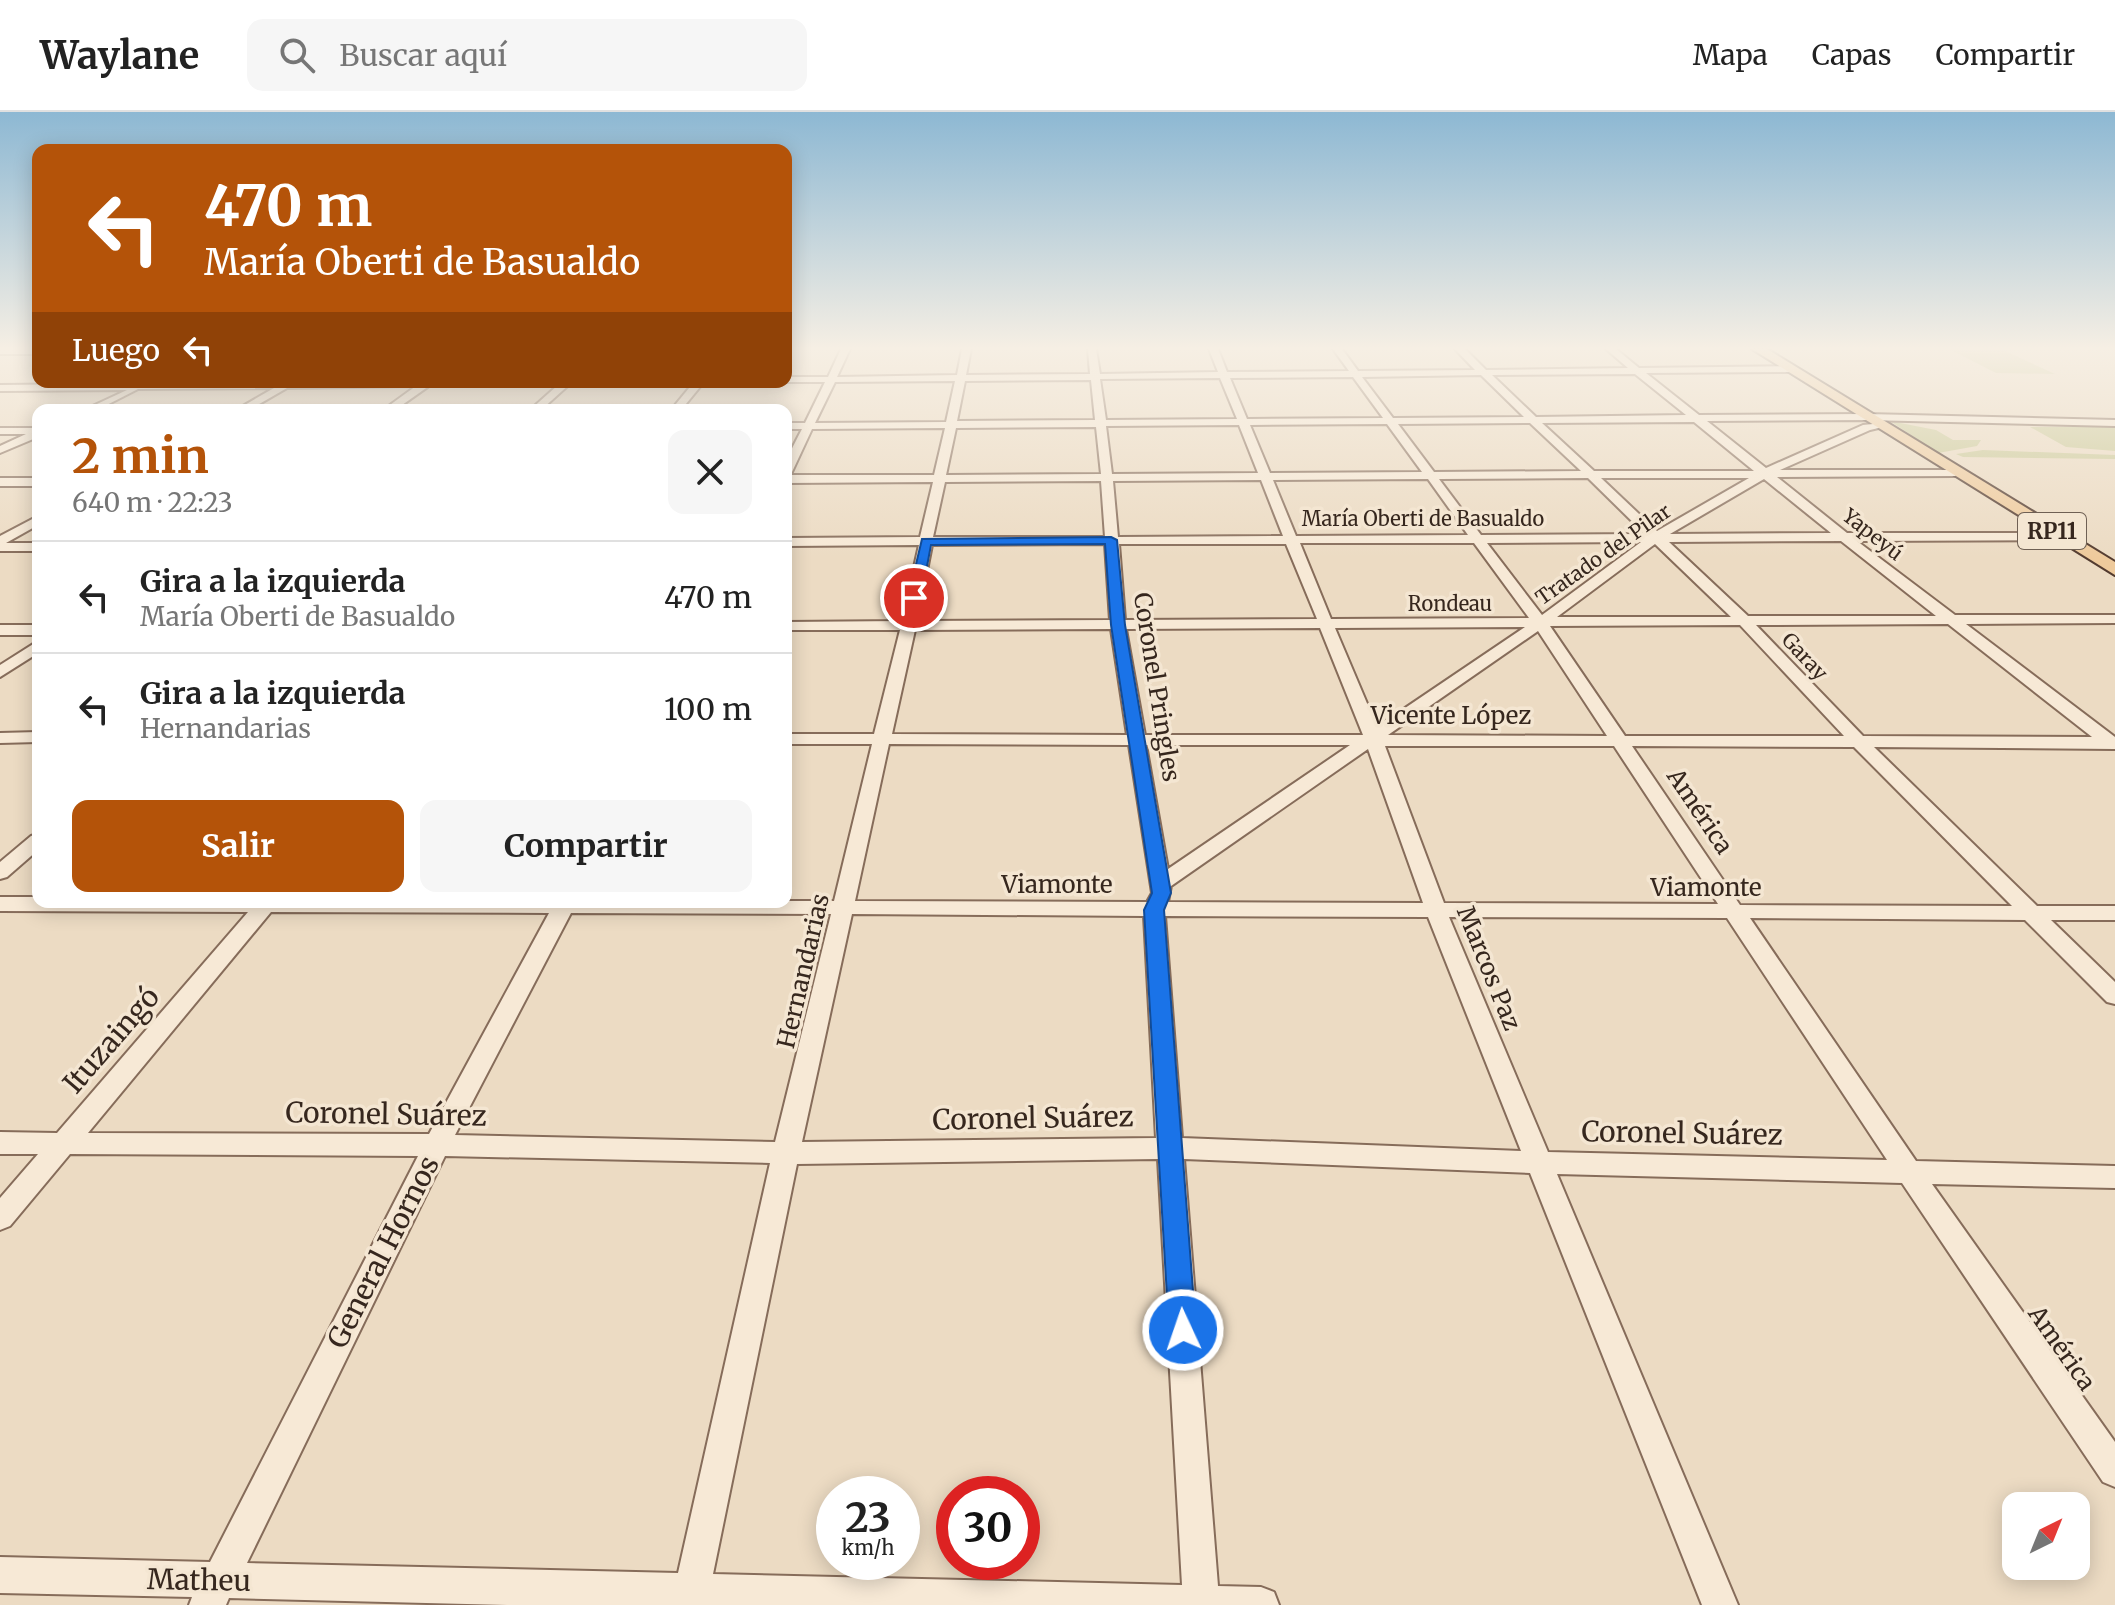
<!DOCTYPE html>
<html lang="es">
<meta charset="utf-8">
<style>
:root{--surface:#fff;--page:#f6f6f6;--text:#222;--muted:#767676;--line:#e0e0e0;--accent:#b45309}
body{margin:0;font-family:Merriweather,serif;background:var(--page);color:var(--text);height:100vh;display:flex;flex-direction:column;font-size:30px;white-space:nowrap}
*{box-sizing:border-box;margin:0}
p{font-size:26px;color:var(--muted)}
.icon{flex:none;width:44px;height:44px;fill:none;stroke:currentColor;stroke-width:2;stroke-linecap:round;stroke-linejoin:round}
.map{position:relative;flex:1;overflow:hidden}
.sheet{position:absolute;left:32px;top:292px;width:760px;height:504px;display:flex;flex-direction:column;background:var(--surface);border-radius:16px;box-shadow:0 4px 20px #0003}
.sheet>*{flex:none}
.hud{position:absolute;left:32px;top:32px;width:760px;height:244px;border-radius:16px;box-shadow:0 4px 20px #0003;background:#b45309;color:#fff;overflow:hidden}
.needle{width:52px;rotate:43deg}
.controls{position:absolute;left:2002px;top:1380px;display:grid;gap:16px}
.controls a{display:grid;place-items:center;width:88px;height:88px;border-radius:16px;background:var(--surface);box-shadow:0 4px 20px #0003;font-size:40px}
.speed{position:absolute;left:816px;top:1364px;display:flex;gap:16px;font-size:40px;font-weight:700;text-align:center}
.speed>*{display:grid;place-content:center;width:104px;height:104px;border-radius:50%;background:var(--surface);box-shadow:0 4px 20px #0003;line-height:1}
.speed small{font-size:20px;font-weight:400}
.speed .limit{border:12px solid #d22;background:#fff;color:#111}
.pin{position:absolute;display:grid;place-items:center;width:68px;height:68px;color:#fff;margin:-34px;border:4px solid #fff;border-radius:50%;box-shadow:0 2px 8px #0007}
.me{position:absolute;width:88px;margin:-44px;rotate:357deg;stroke-linejoin:round;filter:drop-shadow(0 0 6px #0008)}
.turn{display:flex;align-items:center;gap:28px;height:168px;padding:0 40px;font-size:36px}
.turn .icon{width:104px;height:104px;stroke-width:2.5}
.turn b{display:block;font-size:56px;line-height:68px}
.then{display:flex;align-items:center;height:76px;padding:0 40px;background:#0003;gap:16px;font-size:30px}
.round{display:grid;place-items:center;flex:none;width:84px;height:84px;border-radius:16px;background:var(--page)}
.head{display:flex;align-items:center;justify-content:space-between;height:136px;padding:0 40px}
h1{font-size:48px;font-weight:700;line-height:60px;color:var(--accent)}
.action{display:flex;gap:16px;margin-top:auto;padding:16px 40px}
.action a{flex:1;height:92px;border-radius:16px;background:var(--accent);color:#fff;font-size:32px;font-weight:700;line-height:92px;text-align:center}
.action a+a{background:var(--page);color:var(--text)}
ul{padding:0;list-style:none}
li{display:flex;align-items:center;gap:24px;height:112px;padding:0 40px;border-top:2px solid var(--line)}
li div{flex:1}
li b{display:block;font-size:30px}
li em{font-style:normal}
header{display:flex;align-items:center;gap:48px;box-sizing:border-box;height:112px;padding:0 40px;background:var(--surface);border-bottom:2px solid var(--line)}
header strong{font-size:38px}
nav{display:flex;gap:44px;margin-inline-start:auto;font-size:28px}
.search{width:560px;height:72px;background:var(--page);display:flex;align-items:center;gap:20px;box-sizing:border-box;padding:0 28px;border-radius:16px;color:var(--muted);font-size:30px}
.map>svg:first-child{display:block}
</style>
<header>
<strong>Waylane</strong>
<div class="search"><svg class="icon" aria-label="search" viewBox="0 0 24 24"><circle cx="10" cy="10" r="6"/><path d="M15 15l6 6"/></svg>Buscar aquí</div>
<nav><a>Mapa</a><a>Capas</a><a>Compartir</a></nav>
</header>
<div class="map">
<svg width="2115" height="1493" viewBox="0 0 2115 1493">
<rect width="100%" height="100%" fill="#ecdbc3"/>
<g fill="#cac997">
<polygon points="1949,237 2003,238 2055,262 1996,261"/>
<polygon points="1890,309 1936,318 1953,328 1981,328 1977,334 1938,341"/>
<polygon points="2030,315 2115,315 2115,339 2066,335"/>
<polygon points="1983,338 2115,343 2115,347 1963,345 1956,342"/>
</g>
<g fill="none" stroke-linecap="round" stroke-linejoin="round">
<g stroke="#866c5a" stroke-width="4">
<g id="minor">
<rect x="0" y="237" width="38" height="5"/>
<path d="M 841,237 L 850,237 L 837,265 L 957,263 L 962,237 L 971,237 L 966,263 L 1090,262 L 1088,237 L 1096,237 L 1100,262 L 1218,260 L 1209,237 L 1218,237 L 1227,260 L 1349,259 L 1333,237 L 1342,237 L 1358,259 L 1475,258 L 1455,237 L 1465,237 L 1486,258 L 1628,256 L 1606,237 L 1616,237 L 1639,256 L 1790,254 L 1795,257 L 1790,260 L 1646,261 L 1699,303 L 1867,302 L 2115,308 L 2115,314 L 1867,308 L 1707,309 L 1766,356 L 1863,313 L 1883,311 L 1883,315 L 1870,318 L 1780,358 L 1955,358 L 1961,361 L 1955,364 L 1777,365 L 1847,421 L 2066,421 L 2066,427 L 2061,428 L 1857,429 L 1955,503 L 2115,503 L 2115,511 L 1966,512 L 2115,625 L 2115,637 L 1874,635 L 2037,794 L 2115,794 L 2115,808 L 2051,808 L 2115,870 L 2115,892 L 2107,890 L 2025,808 L 1750,806 L 1916,1049 L 2115,1054 L 2115,1076 L 1932,1072 L 2115,1330 L 2115,1375 L 2103,1370 L 1902,1071 L 1557,1062 L 1738,1493 L 1702,1493 L 1530,1061 L 1184,1047 L 1218,1474 L 1261,1475 L 1274,1480 L 1279,1493 L 507,1493 L 229,1486 L 226,1493 L 189,1493 L 192,1485 L 0,1481 L 0,1445 L 210,1450 L 418,1044 L 70,1042 L 10,1114 L 0,1118 L 0,1086 L 38,1042 L 0,1042 L 0,1020 L 57,1021 L 248,800 L 0,799 L 0,785 L 38,785 L 38,790 L 834,789 L 872,632 L 786,632 L 786,622 L 874,622 L 900,518 L 786,518 L 786,510 L 902,509 L 919,433 L 786,434 L 786,426 L 920,425 L 933,370 L 786,371 L 786,363 L 934,363 L 945,316 L 812,317 L 792,360 L 786,363 L 786,348 L 802,317 L 786,317 L 786,311 L 805,311 L 825,270 L 783,270 L 786,270 L 786,265 L 828,265 ZM 1635,262 L 1686,303 L 1536,305 L 1492,263 ZM 1481,263 L 1524,305 L 1393,306 L 1362,265 ZM 1353,265 L 1383,306 L 1247,307 L 1230,266 ZM 1220,266 L 1237,307 L 1106,308 L 1100,267 ZM 1091,268 L 1095,308 L 957,309 L 965,269 ZM 955,269 L 946,310 L 815,311 L 835,270 ZM 1694,310 L 1754,359 L 1594,359 L 1542,311 ZM 1530,311 L 1581,359 L 1434,360 L 1398,312 ZM 1387,312 L 1422,360 L 1270,361 L 1250,313 ZM 1239,313 L 1258,361 L 1112,362 L 1106,314 ZM 1096,315 L 1101,362 L 946,363 L 956,316 ZM 1588,366 L 1645,422 L 1481,423 L 1439,367 ZM 1601,366 L 1749,366 L 1657,419 ZM 1428,367 L 1468,423 L 1296,424 L 1273,368 ZM 1764,367 L 1831,421 L 1670,422 ZM 1261,368 L 1283,424 L 1118,425 L 1113,369 ZM 1101,369 L 1105,425 L 933,425 L 945,370 ZM 1841,429 L 1936,504 L 1748,504 L 1669,430 ZM 1641,430 L 1542,503 L 1487,431 ZM 1300,431 L 1474,431 L 1529,506 L 1331,507 ZM 1105,432 L 1110,508 L 917,509 L 932,433 ZM 1119,432 L 1286,432 L 1317,507 L 1125,508 ZM 1655,432 L 1731,505 L 1557,505 ZM 1948,512 L 2092,625 L 1863,624 L 1756,513 ZM 1740,513 L 1844,624 L 1625,624 L 1550,514 ZM 1525,515 L 1377,615 L 1335,516 ZM 1320,516 L 1363,623 L 1145,623 L 1126,517 ZM 1111,517 L 1127,623 L 892,622 L 915,518 ZM 1538,519 L 1607,624 L 1388,623 ZM 889,632 L 1129,633 L 1152,781 L 1147,790 L 855,789 ZM 1146,633 L 1350,633 L 1168,757 ZM 1385,634 L 1614,634 L 1718,792 L 1444,791 ZM 1632,634 L 1854,635 L 2012,794 L 1740,793 ZM 1368,637 L 1423,791 L 1168,790 L 1171,774 ZM 271,800 L 549,801 L 429,1022 L 88,1021 ZM 571,801 L 831,802 L 775,1030 L 455,1023 ZM 852,802 L 1144,804 L 1156,1026 L 802,1030 ZM 1165,804 L 1428,805 L 1521,1039 L 1182,1026 ZM 1449,805 L 1727,806 L 1887,1048 L 1548,1040 ZM 445,1044 L 770,1051 L 678,1461 L 247,1451 ZM 1158,1047 L 1182,1473 L 713,1462 L 797,1052 Z"/>
<polygon points="288,270 572,270 541,298 530,298 558,273 429,274 395,298 383,298 416,274 287,276 249,298 236,298 274,276 138,277 97,298 84,298 127,278 0,279 0,273"/>
<polygon points="694,270 704,270 681,298 671,298"/>
<polygon points="0,316 34,316 38,317 38,325 0,341 0,334 26,322 0,322"/>
<rect x="0" y="366" width="38" height="8"/>
<polygon points="38,404 38,413 6,431 38,431 38,439 0,439 0,424"/>
<rect x="0" y="513" width="38" height="10"/>
<polygon points="38,529 38,541 0,565 0,553"/>
<polygon points="38,620 38,630 0,631 0,621"/>
<polygon points="38,722 38,738 7,765 0,767 0,750 31,724"/>
</g>
</g>
<g stroke="#533b2f" stroke-width="4">
<polygon id="major" points="1752,237 1767,237 2115,450 2115,463"/>
</g>
<use href="#minor" fill="#f7e9d6" fill-rule="evenodd"/>
<use href="#major" fill="#eeca9c" fill-rule="evenodd"/>
</g>
<linearGradient id="sky" x2="0" y2="1"><stop stop-color="#8db8d3"/><stop offset="0.53" stop-color="#f6efe4"/><stop offset="1" stop-color="#f6efe4" stop-opacity="0"/></linearGradient>
<rect width="2115" height="446" fill="url(#sky)"/>
<polygon fill="#1a73e8" stroke="#114b97" stroke-width="2" points="1111,425 1117,428 1125,513 1171,781 1164,798 1196,1218 1192,1227 1183,1231 1173,1227 1169,1218 1144,798 1152,781 1111,513 1105,432 931,433 921,486 914,490 908,486 922,427"/>
<g text-anchor="middle" dominant-baseline="central" stroke-width="7" stroke-linejoin="round" paint-order="stroke">
<g font-size="20" fill="#36271e" stroke="#f4e6d2">
<text x="1423" y="406">María Oberti de Basualdo</text>
<text transform="translate(1873 422) rotate(38)">Yapeyú</text>
<text transform="translate(1603 442) rotate(-35)">Tratado del Pilar</text>
<text x="1450" y="491">Rondeau</text>
<text transform="translate(1805 544) rotate(47)">Garay</text>
</g>
<rect fill="#f4e6d2" stroke="#6f6054" stroke-width="2" x="2018" y="401" width="68" height="36" rx="6"/>
<g font-size="22" font-weight="bold" fill="#36271e">
<text x="2052" y="419">RP11</text>
</g>
<g font-size="24" fill="#36271e" stroke="#f4e6d2">
<text transform="translate(1157 575) rotate(81)">Coronel Pringles</text>
<text x="1451" y="603">Vicente López</text>
<text transform="translate(1700 699) rotate(56)">América</text>
<text x="1057" y="772">Viamonte</text>
<text x="1706" y="775">Viamonte</text>
<text transform="translate(1489 856) rotate(68)">Marcos Paz</text>
<text transform="translate(803 859) rotate(-77)">Hernandarias</text>
<text transform="translate(2062 1236) rotate(55)">América</text>
</g>
<g font-size="28" fill="#36271e" stroke="#f4e6d2">
<text transform="translate(111 928) rotate(-49)">Ituzaingó</text>
<text transform="translate(386 1002) rotate(1)">Coronel Suárez</text>
<text transform="translate(1033 1006) rotate(-1)">Coronel Suárez</text>
<text transform="translate(1682 1021) rotate(1)">Coronel Suárez</text>
<text transform="translate(383 1140) rotate(-63)">General Hornos</text>
<text transform="translate(199 1468) rotate(1)">Matheu</text>
</g>
</g>
</svg>
<div class="controls">
<a><svg class="needle" viewBox="-14 -14 28 28"><path d="M0-13l5 13h-10z" fill="#e53935"/><path d="M0 13l5-13h-10z" fill="#767676"/></svg></a>
</div>
<div class="speed"><div>23<small>km/h</small></div><div class="limit">30</div></div>
<div class="pin" style="left:914px;top:486px;background:#d93025"><svg class="icon" aria-label="arrive" viewBox="0 0 24 24"><path d="M6 21V4h12l-3 4 3 4H6"/></svg></div>
<svg class="me" style="left:1183px;top:1218px" viewBox="-20 -20 40 40"><circle r="17" fill="#1a73e8" stroke="#fff" stroke-width="3"/><path d="M0-11L8 9 0 5-8 9z" fill="#fff"/></svg>
<div class="hud">
<div class="turn"><svg class="icon" aria-label="left" viewBox="0 0 24 24"><path d="M17 20v-9H6M10 6l-5 5 5 5"/></svg><div><b>470 m</b>María Oberti de Basualdo</div></div>
<div class="then">Luego<svg class="icon" aria-label="left" viewBox="0 0 24 24"><path d="M17 20v-9H6M10 6l-5 5 5 5"/></svg></div>
</div>
<section class="sheet">
<div class="head"><div><h1>2 min</h1><p>640 m · 22:23</p></div><a class="round"><svg class="icon" aria-label="close" viewBox="0 0 24 24"><path d="M6 6l12 12M18 6L6 18"/></svg></a></div>
<ul>
<li><svg class="icon" aria-label="left" viewBox="0 0 24 24"><path d="M17 20v-9H6M10 6l-5 5 5 5"/></svg><div><b>Gira a la izquierda</b><p>María Oberti de Basualdo</p></div><em>470 m</em></li>
<li><svg class="icon" aria-label="left" viewBox="0 0 24 24"><path d="M17 20v-9H6M10 6l-5 5 5 5"/></svg><div><b>Gira a la izquierda</b><p>Hernandarias</p></div><em>100 m</em></li>
</ul>
<div class="action"><a>Salir</a><a>Compartir</a></div>
</section>
</div>
